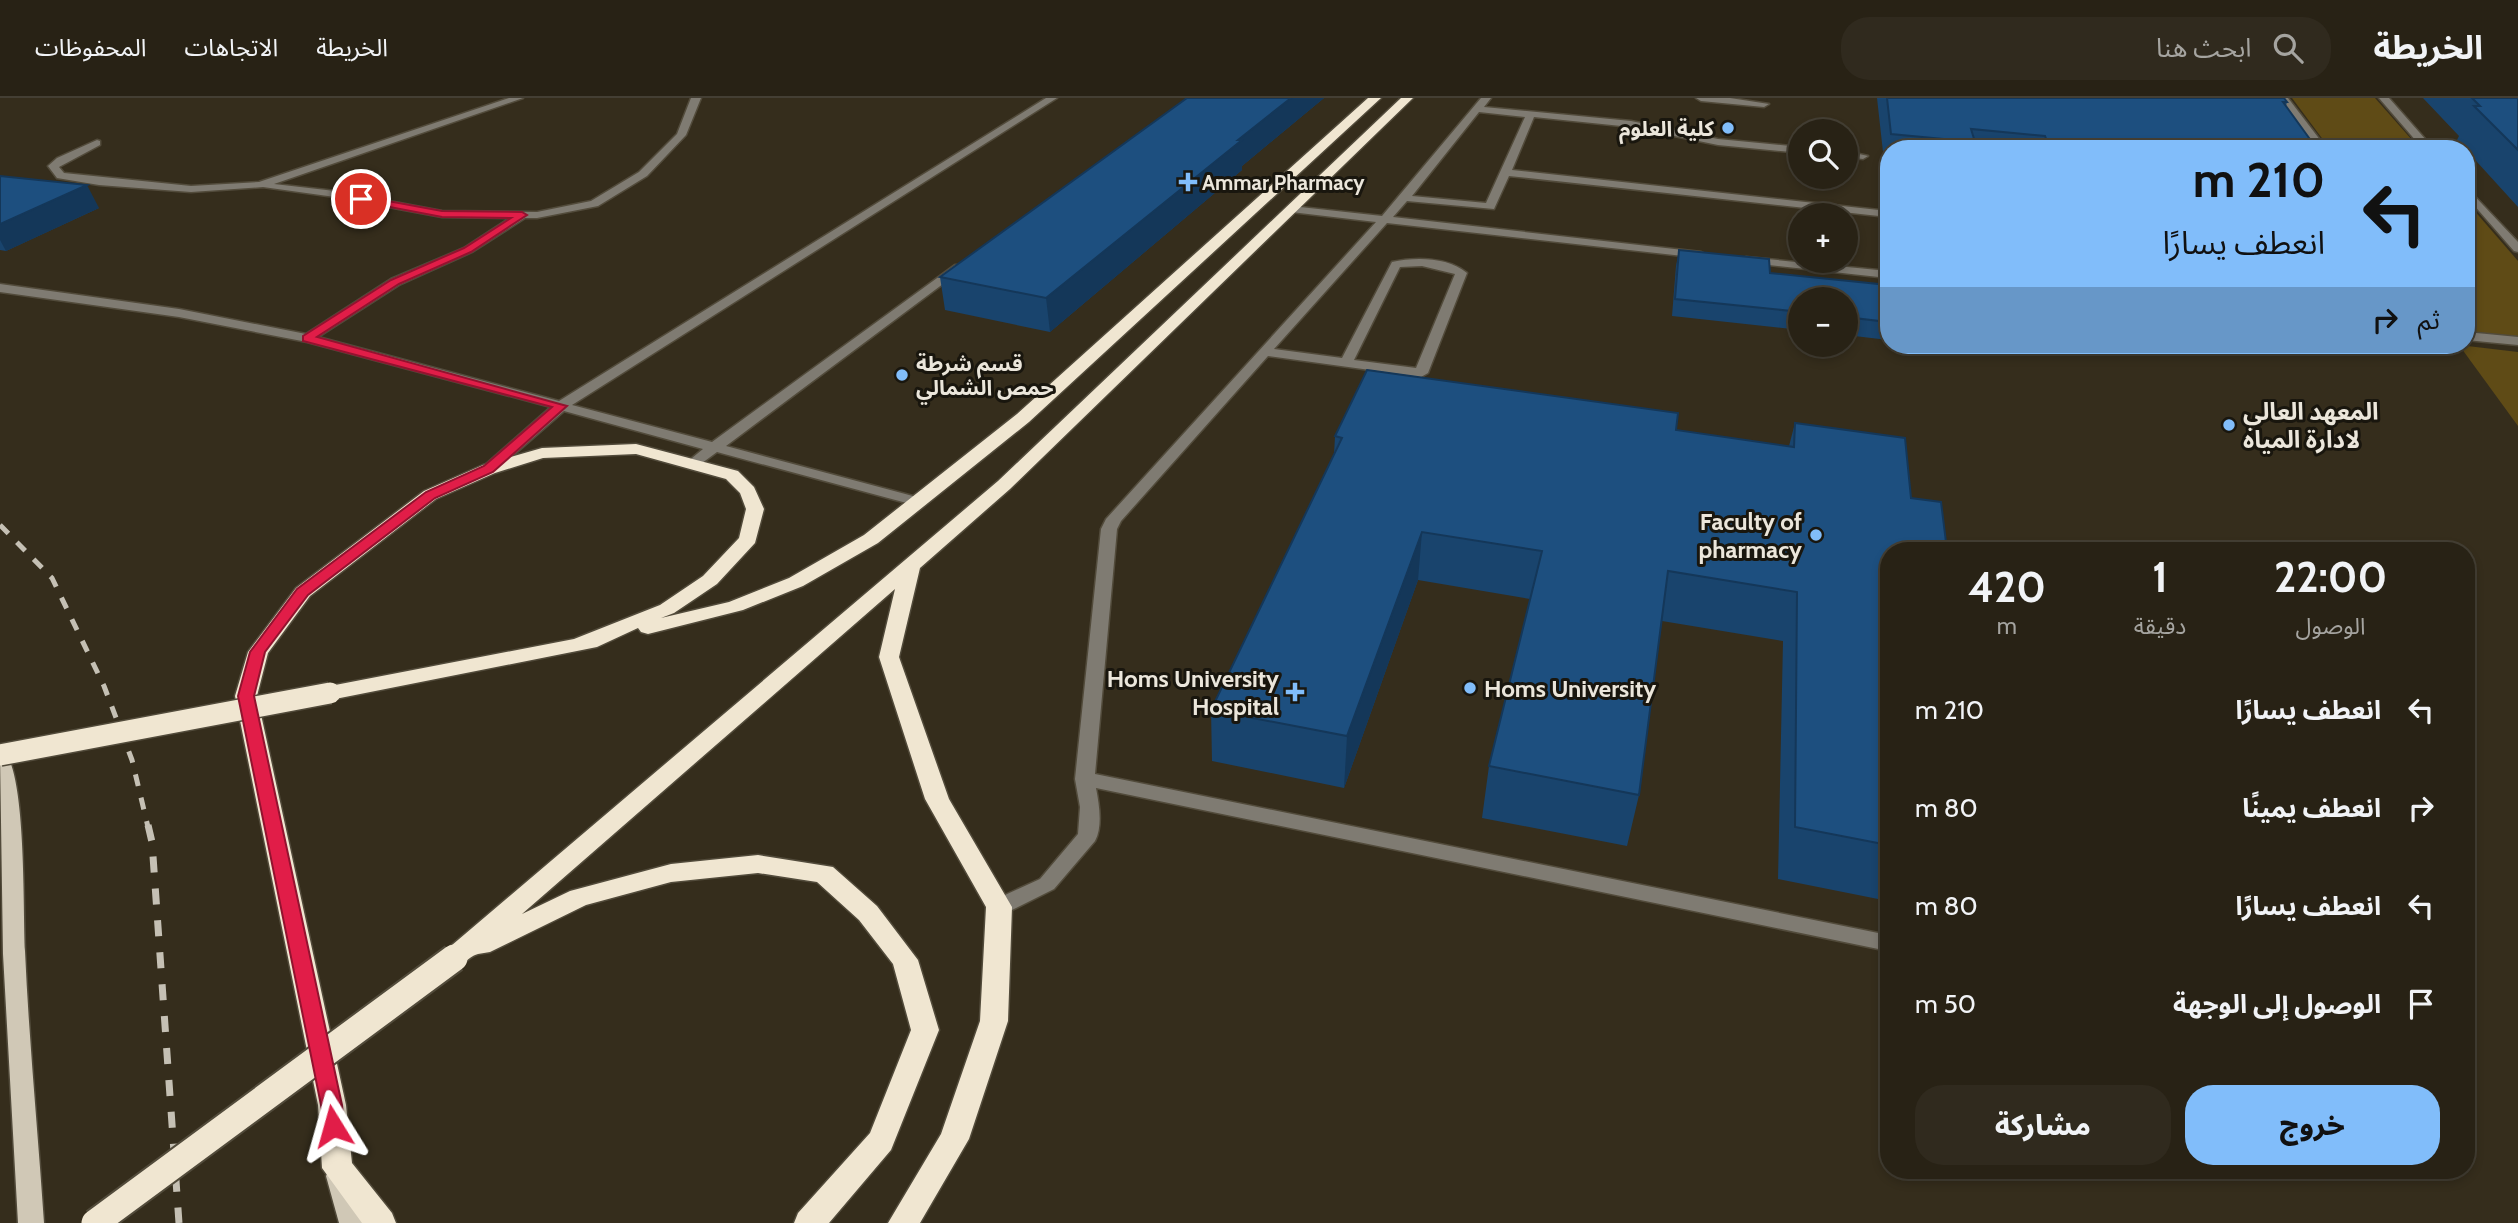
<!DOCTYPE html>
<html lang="ar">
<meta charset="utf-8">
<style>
:root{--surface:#282215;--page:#302a1e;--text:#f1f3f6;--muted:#a5a4a0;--line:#443f34;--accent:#81bdfa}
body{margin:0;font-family:Cabin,"Noto Sans Arabic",sans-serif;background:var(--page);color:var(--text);direction:rtl;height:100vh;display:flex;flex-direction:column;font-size:26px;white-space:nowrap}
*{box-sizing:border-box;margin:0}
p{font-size:23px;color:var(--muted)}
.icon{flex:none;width:38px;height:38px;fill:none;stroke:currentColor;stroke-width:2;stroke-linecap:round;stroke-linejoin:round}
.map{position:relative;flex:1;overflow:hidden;direction:ltr}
.drawer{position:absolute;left:1880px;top:444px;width:595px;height:637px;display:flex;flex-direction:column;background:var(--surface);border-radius:28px;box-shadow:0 4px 10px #0003,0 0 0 2px var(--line);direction:rtl}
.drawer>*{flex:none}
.top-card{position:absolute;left:1880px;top:42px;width:595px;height:214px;border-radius:28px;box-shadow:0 4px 10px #0003,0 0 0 2px var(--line);direction:rtl;background:#81bdfa;color:#111;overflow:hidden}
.tools{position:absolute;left:1788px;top:21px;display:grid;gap:14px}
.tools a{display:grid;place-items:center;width:70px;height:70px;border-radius:50%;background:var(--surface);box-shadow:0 4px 10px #0003,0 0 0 2px var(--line);font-size:35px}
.pin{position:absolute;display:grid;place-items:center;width:60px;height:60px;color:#fff;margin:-30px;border:4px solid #fff;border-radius:50%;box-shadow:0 2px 7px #0007}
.me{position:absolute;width:77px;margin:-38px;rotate:352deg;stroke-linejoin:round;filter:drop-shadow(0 0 5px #0008)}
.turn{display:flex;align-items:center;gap:24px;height:147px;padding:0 35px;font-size:32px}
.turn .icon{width:91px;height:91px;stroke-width:2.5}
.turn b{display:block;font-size:49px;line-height:60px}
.then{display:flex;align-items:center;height:66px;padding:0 35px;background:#0003;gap:14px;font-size:26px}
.eta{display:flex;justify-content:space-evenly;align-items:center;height:119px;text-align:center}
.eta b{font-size:42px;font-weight:800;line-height:49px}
.button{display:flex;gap:14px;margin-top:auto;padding:14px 35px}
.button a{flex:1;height:80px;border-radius:28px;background:var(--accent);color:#111;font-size:28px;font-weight:800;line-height:80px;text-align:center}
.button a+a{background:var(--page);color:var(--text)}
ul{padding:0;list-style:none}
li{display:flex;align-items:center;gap:21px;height:98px;padding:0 35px}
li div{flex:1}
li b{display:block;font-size:26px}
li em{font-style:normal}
header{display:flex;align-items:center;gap:42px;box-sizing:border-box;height:98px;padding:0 35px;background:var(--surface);border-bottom:2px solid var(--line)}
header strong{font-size:33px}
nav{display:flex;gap:38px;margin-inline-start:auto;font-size:24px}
.search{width:490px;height:63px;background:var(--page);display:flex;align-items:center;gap:18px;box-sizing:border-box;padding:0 24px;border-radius:28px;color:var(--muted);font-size:26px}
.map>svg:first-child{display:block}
</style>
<header>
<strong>الخريطة</strong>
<div class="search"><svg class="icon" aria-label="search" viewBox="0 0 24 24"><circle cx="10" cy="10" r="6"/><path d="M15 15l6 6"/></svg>ابحث هنا</div>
<nav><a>الخريطة</a><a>الاتجاهات</a><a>المحفوظات</a></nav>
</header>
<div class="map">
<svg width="2518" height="1125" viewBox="0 0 2518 1125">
<rect width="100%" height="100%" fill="#352d1c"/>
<g fill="#5f4b16">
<polygon points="2292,0 2375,0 2420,51 2330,51"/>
<polygon points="2466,103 2518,163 2518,239 2466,233"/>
<polygon points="2459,247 2518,254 2518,328"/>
</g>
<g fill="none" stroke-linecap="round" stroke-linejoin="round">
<g stroke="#524b3b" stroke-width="3">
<g id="minor">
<polygon points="509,0 523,0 274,86 335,93 442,113 537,114 591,103 639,74 677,36 691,0 701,0 686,37 647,78 598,108 537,120 525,120 472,154 399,187 318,239 559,303 1046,0 1057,0 572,307 712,344 955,167 963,167 963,171 726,348 924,401 927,404 924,407 914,407 717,354 698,368 688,368 686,365 703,351 564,313 494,374 484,374 482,371 484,368 551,309 307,244 179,219 0,194 0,186 179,211 306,236 391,181 464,150 510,120 442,119 335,99 263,89 191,94 99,87 57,80 48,68 57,60 97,42 100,43 100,47 59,69 64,75 191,88 259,84"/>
<path d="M 1481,0 L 1491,0 L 1484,9 L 1631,23 L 1718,41 L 1801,49 L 1801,55 L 1718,47 L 1631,29 L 1534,19 L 1512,72 L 1888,113 L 1888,119 L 1509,78 L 1494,111 L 1407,103 L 1393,119 L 1701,154 L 1707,157 L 1701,160 L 1387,125 L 1274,251 L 1342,260 L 1392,164 C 1415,159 1448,159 1467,175 L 1428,275 L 1421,279 L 1268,258 L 1121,423 L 1117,431 L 1095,676 L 1888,837 L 1888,853 L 1096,690 C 1099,706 1103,728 1095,743 L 1054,791 L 1006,815 L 999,817 L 992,815 L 988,809 L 992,803 L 1040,781 L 1078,736 L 1080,709 L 1075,681 L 1101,431 L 1106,421 L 1376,124 L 1291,114 L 1286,111 L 1291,108 L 1382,118 ZM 1479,14 L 1525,19 L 1486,105 L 1412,98 ZM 1422,168 L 1455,176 L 1416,270 L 1354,262 L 1400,169 Z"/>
<polygon points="1696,0 1730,0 1769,6 1764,9 1701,3"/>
<polygon points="2278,0 2288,0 2327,51 2317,51"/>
<polygon points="2379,0 2389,0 2434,51 2423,51"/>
<polygon points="1846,53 1868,58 1863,61 1846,59"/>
<polygon points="2466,89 2518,144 2518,154 2514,153 2466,98"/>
<polygon points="1746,159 1888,173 1888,180 1742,164 1740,162"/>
<polygon points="2466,234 2518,239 2518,247 2466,242"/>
</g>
</g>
<g stroke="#524b3b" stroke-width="3">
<g id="major">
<path d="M 0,656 L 7,657 C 26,690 23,810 25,853 C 29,944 38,1034 44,1125 L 18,1125 L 3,856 Z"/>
<polygon points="339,1067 348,1070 365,1125 339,1125 326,1078 330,1070"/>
</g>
</g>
<g stroke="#524b3b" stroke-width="3">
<g id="highway">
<polygon points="1368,0 1381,0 1029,324 878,445 803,488 743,512 648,536 641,534 638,530 597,549 577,553 330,602 322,600 319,595 322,590 330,588 574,541 660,507 703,478 739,440 746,411 740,395 726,381 636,356 543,360 495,375 436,401 310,498 268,555 257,598 346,1007 352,1065 392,1115 396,1125 362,1125 322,1070 318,1007 235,598 248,554 296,490 424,393 483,367 542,350 636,346 738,373 754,389 764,411 755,445 717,486 674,515 661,520 729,504 789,480 864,437 1017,316"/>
<path d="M 1401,0 L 1413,0 L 1010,391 L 920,470 L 899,559 L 949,701 L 1012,809 L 1008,923 L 969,1041 L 920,1125 L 888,1125 L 941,1036 L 980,923 L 986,809 L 925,701 L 879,559 L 895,491 L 522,816 L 570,793 L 671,766 L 758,757 L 833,769 L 877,808 L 918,862 L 939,932 L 891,1052 L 829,1125 L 794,1125 L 798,1115 L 870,1035 L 911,932 L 893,866 L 859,822 L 817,784 L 758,775 L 671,784 L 586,807 L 490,854 C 486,855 482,855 478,856 C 463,860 465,874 445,867 L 441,860 L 445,853 L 998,383 Z"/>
</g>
</g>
<use href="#minor" fill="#7f7b72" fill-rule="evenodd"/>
<use href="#major" fill="#d0c8b6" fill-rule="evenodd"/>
<use href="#highway" fill="#f0e6d1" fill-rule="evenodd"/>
<polyline stroke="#c5c0b4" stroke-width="5" stroke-dasharray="12 12" stroke-linecap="butt" points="0,427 52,480 104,588 132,662 148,729"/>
<polyline stroke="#c5c0b4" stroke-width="7" stroke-dasharray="16 16" stroke-linecap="butt" points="148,727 152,744 179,1125"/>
<g stroke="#524b3b" stroke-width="24" stroke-linecap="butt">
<polyline id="highway-bridge-far1" points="0,657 330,595"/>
</g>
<g stroke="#524b3b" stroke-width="31" stroke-linecap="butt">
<polyline id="highway-bridge" points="95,1125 454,860"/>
</g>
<use href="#highway-bridge-far1" stroke="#f0e6d1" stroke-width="21"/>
<use href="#highway-bridge" stroke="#f0e6d1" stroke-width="27"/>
</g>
<g fill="#19446d">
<polygon points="1187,0 1324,0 1242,68 1242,72 1050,234 945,212 940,179"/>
<polygon points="1877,0 2284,0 2287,4 2286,8 2317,51 1888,51 1888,64 1884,63"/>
<polygon points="2423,0 2518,0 2518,109 2457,42 2459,38"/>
<polygon points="0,78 99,110 6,153 0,152"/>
<polygon points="1679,152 1770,175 1888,187 1888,242 1846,237 1846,201 1801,201 1801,232 1672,218 1676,168"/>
<polygon points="1934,247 2030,247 2027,257"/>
<polygon points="1795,325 1888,453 1888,803 1778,781 1783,543 1662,523 1639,697 1627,748 1482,720 1489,668 1530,501 1418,482 1344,690 1212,663 1211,612 1334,357 1335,338 1676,332 1789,348"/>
</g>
<g fill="#143759">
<polygon points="1291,0 1324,0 1242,68 1242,72 1050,234 1046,200 1238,42"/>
<polygon points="87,87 99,110 6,153 0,142 0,126"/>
<polygon points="1422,434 1418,482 1344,690 1347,638"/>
</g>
<g fill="#1d4f7f" stroke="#143759" stroke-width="2">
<polygon points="1187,0 1291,0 1238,42 1242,42 1046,200 940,179"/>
<polygon points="1887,0 2284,0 2287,4 2283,4 2317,51 2188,51 2126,45 2129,51 2050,51 2045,38 1971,31 1975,44 1891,36"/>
<polygon points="2472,0 2518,0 2518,52 2474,8 2480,8"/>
<polygon points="0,78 87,87 0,126"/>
<polygon points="1679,152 1769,161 1770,175 1888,187 1888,224 1846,219 1846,201 1801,201 1801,214 1675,201"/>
<polygon points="1367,272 1678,315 1676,332 1794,349 1795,325 1905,340 1911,400 1941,404 1946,444 2007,453 1888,453 1888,747 1795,729 1797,494 1668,473 1639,697 1489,668 1542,453 1422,434 1347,638 1211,612 1342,340 1335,338"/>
</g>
<polygon fill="#e11d48" stroke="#92132f" stroke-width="2" points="361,98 442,113 522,114 527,117 471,154 399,186 317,239 567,308 493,374 435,400 308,497 265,554 254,598 342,1007 344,1028 341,1035 333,1037 326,1035 321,1007 238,598 250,554 297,491 426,394 484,368 552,309 303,243 303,238 391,182 464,150 511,120 442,119 358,103 358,99"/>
<g fill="#81bdfa" stroke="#19160e" stroke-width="2.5">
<circle cx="1728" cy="30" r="7"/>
<path d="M1184.5 73.5h7v7h7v7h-7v7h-7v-7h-7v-7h7z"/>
<circle cx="902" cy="277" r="7"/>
<circle cx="2229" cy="327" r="7"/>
<circle cx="1816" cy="437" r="7"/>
<circle cx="1470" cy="590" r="7"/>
<path d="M1291.5 583.5h7v7h7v7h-7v7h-7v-7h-7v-7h7z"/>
</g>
<g text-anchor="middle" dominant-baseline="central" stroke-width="6" stroke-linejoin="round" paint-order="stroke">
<g font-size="21" font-weight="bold" fill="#ebe6db" stroke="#19160e" text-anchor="start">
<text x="1714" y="30" text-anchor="end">كلية العلوم</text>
<text x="1202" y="84">Ammar Pharmacy</text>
<text x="916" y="265">قسم شرطة<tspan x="916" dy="24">حمص الشمالي</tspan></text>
</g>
<g font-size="24" font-weight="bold" fill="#ebe6db" stroke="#19160e" text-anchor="start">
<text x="2243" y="313">المعهد العالي<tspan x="2243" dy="28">لادارة المياه</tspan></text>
<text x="1802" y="423" text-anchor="end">Faculty of<tspan x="1802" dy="28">pharmacy</tspan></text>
<text x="1279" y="580" text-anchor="end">Homs University<tspan x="1279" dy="28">Hospital</tspan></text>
<text x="1484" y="590">Homs University</text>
</g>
</g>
</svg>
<div class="tools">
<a><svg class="icon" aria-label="search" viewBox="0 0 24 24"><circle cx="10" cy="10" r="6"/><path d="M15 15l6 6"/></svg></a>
<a>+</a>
<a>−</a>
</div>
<div class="pin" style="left:361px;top:101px;background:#d93025"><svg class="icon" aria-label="arrive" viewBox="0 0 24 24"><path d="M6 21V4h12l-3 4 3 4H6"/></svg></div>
<svg class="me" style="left:333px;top:1028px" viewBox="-20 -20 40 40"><path d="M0-17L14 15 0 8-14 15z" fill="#e11d48" stroke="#fff" stroke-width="4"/></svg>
<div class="top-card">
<div class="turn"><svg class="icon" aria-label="left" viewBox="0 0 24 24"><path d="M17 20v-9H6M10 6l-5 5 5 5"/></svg><div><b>210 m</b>انعطف يسارًا</div></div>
<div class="then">ثم<svg class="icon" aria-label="right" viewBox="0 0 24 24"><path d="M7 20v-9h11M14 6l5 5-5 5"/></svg></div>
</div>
<section class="drawer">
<div class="eta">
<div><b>22:00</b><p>الوصول</p></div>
<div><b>1</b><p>دقيقة</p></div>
<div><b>420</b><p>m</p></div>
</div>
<ul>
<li><svg class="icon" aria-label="left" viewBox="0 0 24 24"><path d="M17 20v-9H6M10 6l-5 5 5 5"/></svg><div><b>انعطف يسارًا</b></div><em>210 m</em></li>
<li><svg class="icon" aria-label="right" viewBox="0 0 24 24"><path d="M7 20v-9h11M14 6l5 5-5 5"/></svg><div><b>انعطف يمينًا</b></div><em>80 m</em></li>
<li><svg class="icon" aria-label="left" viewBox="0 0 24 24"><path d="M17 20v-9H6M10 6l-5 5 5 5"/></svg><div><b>انعطف يسارًا</b></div><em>80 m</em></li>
<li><svg class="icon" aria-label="arrive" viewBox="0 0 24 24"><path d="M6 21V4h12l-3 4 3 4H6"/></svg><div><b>الوصول إلى الوجهة</b></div><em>50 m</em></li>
</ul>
<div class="button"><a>خروج</a><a>مشاركة</a></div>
</section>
</div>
